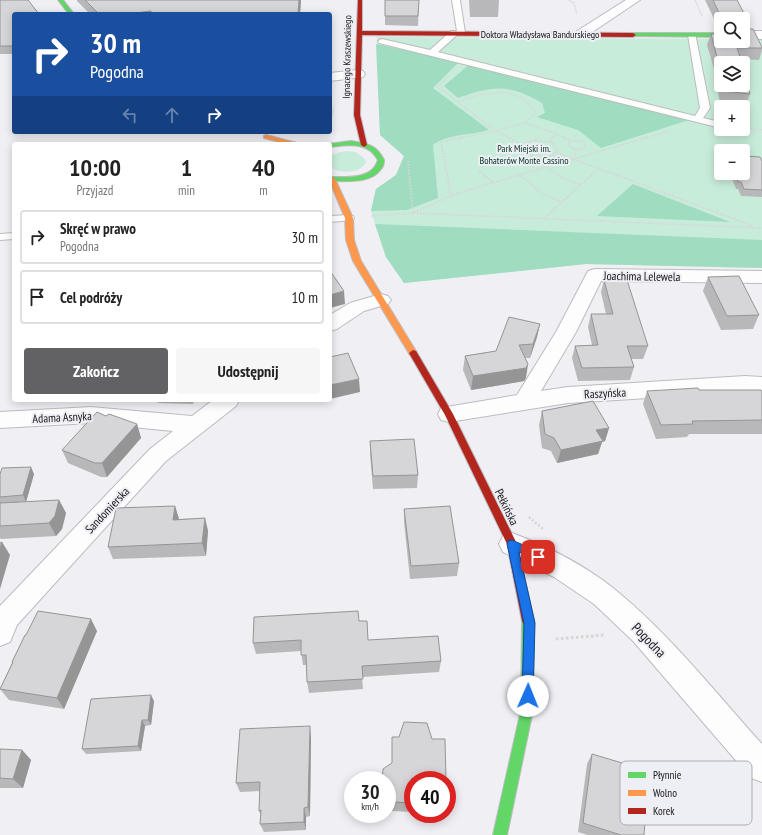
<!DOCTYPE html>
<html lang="pl">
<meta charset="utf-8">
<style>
:root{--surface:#fff;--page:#f6f6f6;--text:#222;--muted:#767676;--line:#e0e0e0;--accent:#626265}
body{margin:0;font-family:"PT Sans Narrow",sans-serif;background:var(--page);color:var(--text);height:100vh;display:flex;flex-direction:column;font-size:15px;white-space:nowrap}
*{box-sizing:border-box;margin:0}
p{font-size:13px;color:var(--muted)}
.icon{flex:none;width:22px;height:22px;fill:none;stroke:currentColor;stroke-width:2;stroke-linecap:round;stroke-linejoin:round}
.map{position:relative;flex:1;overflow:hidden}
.details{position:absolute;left:12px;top:142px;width:320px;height:260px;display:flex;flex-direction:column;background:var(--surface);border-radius:4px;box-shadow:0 2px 10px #0003}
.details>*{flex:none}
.hud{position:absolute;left:12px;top:12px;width:320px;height:122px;border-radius:4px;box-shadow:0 2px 10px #0003;background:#1a4fa0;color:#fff;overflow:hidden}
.buttons{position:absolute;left:714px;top:12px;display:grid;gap:8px}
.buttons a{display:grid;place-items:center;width:36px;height:36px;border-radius:4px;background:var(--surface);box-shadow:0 2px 10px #0003;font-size:20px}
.speed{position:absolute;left:344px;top:771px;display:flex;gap:8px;font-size:20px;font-weight:700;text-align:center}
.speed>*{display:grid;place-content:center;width:52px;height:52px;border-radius:50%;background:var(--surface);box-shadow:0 2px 10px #0003;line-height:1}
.speed small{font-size:10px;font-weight:400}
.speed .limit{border:6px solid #d22;background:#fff;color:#111}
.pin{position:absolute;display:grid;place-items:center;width:34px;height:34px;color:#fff;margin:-17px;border-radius:8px;box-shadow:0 2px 6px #0006}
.me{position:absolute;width:44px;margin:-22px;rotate:1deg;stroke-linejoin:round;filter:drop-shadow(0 0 3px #0008)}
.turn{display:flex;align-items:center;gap:14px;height:84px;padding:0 12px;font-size:18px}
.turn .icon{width:52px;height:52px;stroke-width:2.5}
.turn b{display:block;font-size:28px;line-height:34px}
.lanes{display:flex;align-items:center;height:38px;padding:0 12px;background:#0003;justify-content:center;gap:20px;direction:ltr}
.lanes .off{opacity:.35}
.eta{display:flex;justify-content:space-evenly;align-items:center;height:68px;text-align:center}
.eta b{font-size:24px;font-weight:700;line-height:28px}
.action{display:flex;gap:8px;margin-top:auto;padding:8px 12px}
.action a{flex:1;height:46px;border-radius:4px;background:var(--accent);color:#fff;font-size:16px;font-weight:700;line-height:46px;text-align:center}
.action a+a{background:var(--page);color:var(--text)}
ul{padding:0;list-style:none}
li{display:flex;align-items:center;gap:12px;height:54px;margin:0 8px 6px;padding:0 4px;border:2px solid var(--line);border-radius:4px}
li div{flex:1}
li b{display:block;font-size:15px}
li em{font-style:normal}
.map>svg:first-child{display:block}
</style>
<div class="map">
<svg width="762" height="835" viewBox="0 0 762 835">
<rect width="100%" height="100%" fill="#efeff4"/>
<g fill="#c8ecda" fill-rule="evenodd">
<path d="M 377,37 L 721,39 L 721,41 L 762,39 L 762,268 L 586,264 L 404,283 L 386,257 L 375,224 L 371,211 L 376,189 L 396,175 L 404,156 L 380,135 ZM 721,63 L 743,63 L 743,85 L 721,85 ZM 721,107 L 743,107 L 743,129 L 721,129 ZM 721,151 L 743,151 L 743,173 L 721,173 Z"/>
<path d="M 347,151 L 355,152 L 364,158 L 366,162 C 360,174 340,174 330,167 L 330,156 L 340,152 Z"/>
</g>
<g fill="#9fdcc0">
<path d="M 376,44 L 459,62 L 433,88 L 489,130 C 472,135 446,134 433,145 L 438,198 L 407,210 L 371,211 L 376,189 L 396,175 L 404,156 L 380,135 Z"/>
<path d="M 471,63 L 689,120 L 601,148 L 578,130 L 537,117 L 545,113 L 542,103 C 510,84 493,85 458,98 L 444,86 Z"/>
<polygon points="633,184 730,222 597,216"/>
<polygon points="375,224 762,240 762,268 586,264 404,283 386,257"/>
</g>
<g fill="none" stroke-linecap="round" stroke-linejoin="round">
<g stroke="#bcbcc0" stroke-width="2">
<g id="lane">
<polygon points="452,0 460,0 465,33 461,35 458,34 438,52 695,116 700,108 688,35 689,33 695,33 710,108 703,118 720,122 721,125 717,127 379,43 378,41 382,39 430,50 451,31 457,31"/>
<polygon points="349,215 353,216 354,218 353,220 330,222 330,216"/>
<polygon points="14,233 14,239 0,240 0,234"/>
</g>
</g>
<g stroke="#bcbcc0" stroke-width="2">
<g id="street">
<polygon points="626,0 640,0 585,37 577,37 575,34 577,31"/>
<rect x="743" y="31" width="19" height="8"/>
<polygon points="358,70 363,71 365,74 363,77 330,81 330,73"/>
<polygon points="595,269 762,271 762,283 601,281 576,332 541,391 568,387 745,376 762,377 762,393 745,392 568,403 449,422 441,420 438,414 441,408 517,395 556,332 586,275 588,271"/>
<polygon points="381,294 388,296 391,300 388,304 364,311 337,329 330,331 330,315 350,303"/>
<polygon points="213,400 239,400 236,406 166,461 17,625 10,642 0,646 0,606 150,449 173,431 91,423 0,428 0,412 91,407 192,416"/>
<path d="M 512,533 C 547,546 584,565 613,588 C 668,632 715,692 762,744 L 762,782 L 751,778 L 633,641 L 594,604 L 554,577 L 503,552 L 499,544 L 503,536 Z"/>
</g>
</g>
<g stroke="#bcbcc0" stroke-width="2">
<g id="fast">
<polygon points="58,0 63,0 74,14 69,14"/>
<polygon points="633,33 721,33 721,37 631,36 630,35"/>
<path d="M 351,141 C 367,144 376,144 384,160 C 384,163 383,167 381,169 C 371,184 346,181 330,181 L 330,177 C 347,177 372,180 378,160 C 368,141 348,145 330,147 L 330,144 L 328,144 Z"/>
<polygon points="528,616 532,617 534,621 533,710 507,835 493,835 521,710 522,621 524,617"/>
</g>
</g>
<g stroke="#bcbcc0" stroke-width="2">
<g id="slow">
<polygon points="266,135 297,143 298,144 287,144 264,138 264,136"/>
<polygon points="332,177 335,179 353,218 354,240 361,261 417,353 416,355 410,355 353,261 346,240 345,218 330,182 330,178"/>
</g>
</g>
<g stroke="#bcbcc0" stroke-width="2">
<g id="jam">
<polygon points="358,0 362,0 362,31 633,33 636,35 633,37 362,35 360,115 367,145 364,147 361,145 354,115"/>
<polygon points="413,350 416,351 453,414 517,544 534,621 532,625 528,626 524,625 522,621 507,544 445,415 409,353"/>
</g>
</g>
<g stroke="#d6d6d7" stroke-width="1.5" stroke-dasharray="1 1" stroke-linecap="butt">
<polyline points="568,0 574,3 577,14"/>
<polyline points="695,0 702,16"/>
<polyline points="450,75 437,86 458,102"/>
<path d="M 501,92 C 518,94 527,100 536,114 L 523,123 L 496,131 L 458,102 L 479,95 Z"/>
<polyline points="330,122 334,108"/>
<polyline points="523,122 556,134 552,138"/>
<polyline points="743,128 762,130"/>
<polyline points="556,134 565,138"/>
<polyline points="459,138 496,131 509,138"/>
<polyline points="645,138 670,131"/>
</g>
<g stroke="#d6d6d7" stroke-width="2" stroke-dasharray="1.5 1.5" stroke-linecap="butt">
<polyline points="507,137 523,146"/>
<polyline points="563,137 571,141"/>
<path d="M 535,140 L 551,142 L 558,149 C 550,162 529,160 523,146 L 527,142 Z"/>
<polyline points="549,141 553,137"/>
<path d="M 571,141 L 582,141 L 586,146 C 580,151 574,150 568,145 Z"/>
<polyline points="557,153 753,226"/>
<polyline points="535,156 538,162 539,170"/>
<polyline points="574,160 576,149"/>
<polyline points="408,161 413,213 455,194 648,137"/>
<polyline points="548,168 562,178 581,185"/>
<polyline points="479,171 494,183"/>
<polyline points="521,176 542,194 562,202 544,218"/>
<polyline points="451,196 441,142 464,137"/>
<polyline points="562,202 598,169"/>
<polyline points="372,216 413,213 762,228"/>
</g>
<polyline stroke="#d6d6d7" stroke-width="2.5" stroke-dasharray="2 2" stroke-linecap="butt" points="529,517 543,529"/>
<polyline stroke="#d6d6d7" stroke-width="3" stroke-dasharray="2.5 2.5" stroke-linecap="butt" points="556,639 605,635"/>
<use href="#lane" fill="#fdfdfd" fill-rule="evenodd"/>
<use href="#street" fill="#fdfdfd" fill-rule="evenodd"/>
<use href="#fast" fill="#63d668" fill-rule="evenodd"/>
<use href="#slow" fill="#ff974d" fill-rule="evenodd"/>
<use href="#jam" fill="#b3261e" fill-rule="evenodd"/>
</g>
<g fill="#b8b7b9">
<polygon points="0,0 14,14 14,54 0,54"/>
<polygon points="77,0 301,0 300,14 90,14 77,1"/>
<polygon points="385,0 419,0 418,26 385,25"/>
<polygon points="469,0 499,0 498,17 470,17"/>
<polygon points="705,0 737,0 745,23 746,29 762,47 762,50 759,60 741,59 721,63 721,85 743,85 750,94 746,105 720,103 714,69 707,45 711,34 743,41 743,19 721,19 721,30 719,29"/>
<polygon points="762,161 762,197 741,196 738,189 736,189 730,173 743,173"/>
<polygon points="708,277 759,315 753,329 721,330 703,291"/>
<polygon points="604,280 648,346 643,359 631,359 634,367 630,380 578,381 572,358 575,346 592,345 588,327 591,314 606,314 601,292"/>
<polygon points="540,324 537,337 530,358 526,358 526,378 524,381 471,390 463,370 465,356 496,351"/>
<polygon points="699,390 762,392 762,434 689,434 687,437 656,439 643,404 647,391"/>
<polygon points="157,400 194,400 193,404 158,403"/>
<polygon points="542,411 609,428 605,441 602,442 598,454 557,463 551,451 542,448 539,425"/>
<polygon points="106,416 137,424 141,438 107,477 101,477 68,463 62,450"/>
<polygon points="370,441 418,475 417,488 373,489 370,454"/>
<polygon points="0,474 34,474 26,502 59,500 66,513 62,529 56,536 1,539 0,538"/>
<polygon points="175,506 179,519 205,518 208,531 206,556 113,559 108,547"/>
<polygon points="404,509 459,563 457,576 410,579 404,522"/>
<polygon points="359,621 368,640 441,661 439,672 362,677 363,689 309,693 307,682 307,665 303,665 301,651 256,654 253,643"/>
<polygon points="97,631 64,709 9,700 0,689 12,663 12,662 26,635"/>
<polygon points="154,701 151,725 145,726 141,751 86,754 82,749"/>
<polygon points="311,737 310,816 306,817 306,830 264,832 260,824 261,816 259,811 260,791 240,792 236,783"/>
<polygon points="0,749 22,750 31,760 23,788 0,788"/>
<polygon points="592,754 644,835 588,835 578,832 587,764"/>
<polygon points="387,780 413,780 413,812 392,811 392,803 387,803"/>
</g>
<g fill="#969596">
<polygon points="299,0 301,0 300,14 298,14"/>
<polygon points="151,11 152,14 127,14"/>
<polygon points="344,291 345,304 330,308 330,295"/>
<polygon points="540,324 537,337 530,358 533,344"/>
<polygon points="528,364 526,378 524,381 471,390 473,376"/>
<polygon points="359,379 360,392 330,399 330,385"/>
<polygon points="137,424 141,438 107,477 102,463"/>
<polygon points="609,428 605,441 602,442 598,454 557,463 561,450 596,430"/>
<polygon points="31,467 34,474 26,502 23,495"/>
<polygon points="59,500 66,513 62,529 56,536 49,523"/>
<polygon points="175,506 179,519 178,533 173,520"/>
<polygon points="205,518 208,531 206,556 202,543"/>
<polygon points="2,542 10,555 0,589 0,550"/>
<polygon points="91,619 97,631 64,709 57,698"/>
<polygon points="151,695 154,701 151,725 148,720"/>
<polygon points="142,720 145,726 141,751 138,746"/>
<polygon points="310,726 311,737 310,816 308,807"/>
<polygon points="22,750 31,760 23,788 13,779"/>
<polygon points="304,808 306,817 306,830 304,822"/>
</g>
<g fill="#d6d5d7" stroke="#969596">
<polygon points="0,0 28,0 39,14 14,14 14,46 0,46"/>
<polygon points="85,0 299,0 298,14 151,14 151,11 127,14 99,14"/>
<polygon points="385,0 419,0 418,16 385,16"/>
<polygon points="713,0 737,0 747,19 745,20 746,29 753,29 762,47 762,48 737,48 742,63 721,63 721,76 717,57 711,34 721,34 721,41 743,41 743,19 722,19"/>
<polygon points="743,68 750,94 724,91 723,85 743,85"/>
<polygon points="743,156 760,157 762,161 762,190 744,189 741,182 738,182 735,173 743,173"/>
<polygon points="330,271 344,291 330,295"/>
<polygon points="739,276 759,315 727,316 708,277"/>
<polygon points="604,280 627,280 648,346 627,346 634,367 582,368 575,346 598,345 591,314 613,314"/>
<polygon points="509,317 540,324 533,344 519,345 528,364 526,368 473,376 465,356 496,351"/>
<polygon points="348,353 359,379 330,385 330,357"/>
<polygon points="698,388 699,390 761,390 762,392 762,420 692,421 693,424 661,425 647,391"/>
<polygon points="593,401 609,428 596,430 603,441 561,450 554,438 545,434 542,411"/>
<polygon points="97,412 106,416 109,414 137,424 102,463 95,463 62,450"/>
<polygon points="414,439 418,475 373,476 370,441"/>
<polygon points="31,467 23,495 0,497 0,474 2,468"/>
<polygon points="59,500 55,516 49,523 0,526 0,503"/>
<polygon points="175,506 173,520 205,518 202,543 108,547 116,508"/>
<polygon points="450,506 459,563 411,566 404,509"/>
<polygon points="2,542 0,550 0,543"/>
<polygon points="38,611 91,619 57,698 0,689 13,662 12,662 25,635 26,635"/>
<polygon points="358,611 359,621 367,621 368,640 438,636 441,661 362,666 363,679 307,682 306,655 301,655 301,640 253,643 254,617"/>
<polygon points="151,695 148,720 142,720 138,746 82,749 91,699"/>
<polygon points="404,722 427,723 432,739 445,739 446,780 413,780 413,803 392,802 392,794 387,793 387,780 382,780 383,769 392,763 392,737 399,737"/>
<polygon points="310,726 308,807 304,808 304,822 260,824 261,810 259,811 260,782 236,783 240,729"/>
<polygon points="0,749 22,750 13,779 0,778"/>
<polygon points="592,754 649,771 644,835 621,835 583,823"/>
</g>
<polygon fill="#1a73e8" stroke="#114b97" points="512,540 541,553 543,557 541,560 538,561 519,552 535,623 533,696 532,700 528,702 523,700 522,696 524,623 507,544 508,541"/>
<g text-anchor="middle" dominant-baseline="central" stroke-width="4" stroke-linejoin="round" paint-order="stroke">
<g font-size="10" fill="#161618" stroke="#eeeef5">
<text x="540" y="34">Doktora Władysława Bandurskiego</text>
<text transform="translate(347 57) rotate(-89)">Ignacego Kraszewskiego</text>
</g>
<g font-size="10" fill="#01341f" stroke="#eeeef5">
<text x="524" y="148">Park Miejski im.<tspan x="524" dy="12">Bohaterów Monte Cassino</tspan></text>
</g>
<g font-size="12" fill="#161618" stroke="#eeeef5">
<text transform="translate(642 276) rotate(1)">Joachima Lelewela</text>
<text transform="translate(605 393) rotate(-3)">Raszyńska</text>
<text transform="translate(62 417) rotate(-3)">Adama Asnyka</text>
<text transform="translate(507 507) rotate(64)">Pełkińska</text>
<text transform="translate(107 510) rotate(-47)">Sandomierska</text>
</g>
<g font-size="14" fill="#161618" stroke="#eeeef5">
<text transform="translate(649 640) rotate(46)">Pogodna</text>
</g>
</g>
<rect x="620" y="761" width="132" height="64" rx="6" fill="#eeeef5" stroke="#adadb3" stroke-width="1"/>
<rect x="628" y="772" width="18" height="6" fill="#63d668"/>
<rect x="628" y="790" width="18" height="6" fill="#ff974d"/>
<rect x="628" y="808" width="18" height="6" fill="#b3261e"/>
<g font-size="11" fill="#161618">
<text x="653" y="779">Płynnie</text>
<text x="653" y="797">Wolno</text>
<text x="653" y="815">Korek</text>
</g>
</svg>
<div class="buttons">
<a><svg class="icon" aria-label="search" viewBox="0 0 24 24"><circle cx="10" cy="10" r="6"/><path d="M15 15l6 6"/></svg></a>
<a><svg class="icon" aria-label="layers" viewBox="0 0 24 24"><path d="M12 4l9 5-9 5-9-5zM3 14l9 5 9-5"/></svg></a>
<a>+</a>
<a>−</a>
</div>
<div class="speed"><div>30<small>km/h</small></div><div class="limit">40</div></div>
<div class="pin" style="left:538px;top:557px;background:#d93025"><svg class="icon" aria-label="arrive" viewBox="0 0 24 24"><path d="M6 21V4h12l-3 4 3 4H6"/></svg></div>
<svg class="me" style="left:528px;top:696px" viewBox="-20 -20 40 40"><circle r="19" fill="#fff"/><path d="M0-13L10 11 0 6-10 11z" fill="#1a73e8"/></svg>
<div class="hud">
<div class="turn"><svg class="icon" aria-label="right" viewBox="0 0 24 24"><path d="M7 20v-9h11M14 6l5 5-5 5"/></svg><div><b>30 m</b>Pogodna</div></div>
<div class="lanes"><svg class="icon off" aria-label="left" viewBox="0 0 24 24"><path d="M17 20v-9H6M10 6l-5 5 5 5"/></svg><svg class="icon off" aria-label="ahead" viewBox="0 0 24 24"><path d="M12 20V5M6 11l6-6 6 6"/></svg><svg class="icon" aria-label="right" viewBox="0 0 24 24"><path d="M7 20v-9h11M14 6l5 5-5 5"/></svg></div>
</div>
<section class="details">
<div class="eta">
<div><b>10:00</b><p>Przyjazd</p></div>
<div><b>1</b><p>min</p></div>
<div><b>40</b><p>m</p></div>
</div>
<ul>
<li><svg class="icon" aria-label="right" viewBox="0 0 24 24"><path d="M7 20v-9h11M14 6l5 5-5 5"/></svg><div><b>Skręć w prawo</b><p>Pogodna</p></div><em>30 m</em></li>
<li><svg class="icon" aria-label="arrive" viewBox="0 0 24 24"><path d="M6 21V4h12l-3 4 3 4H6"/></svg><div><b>Cel podróży</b></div><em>10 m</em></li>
</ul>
<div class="action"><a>Zakończ</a><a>Udostępnij</a></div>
</section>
</div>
